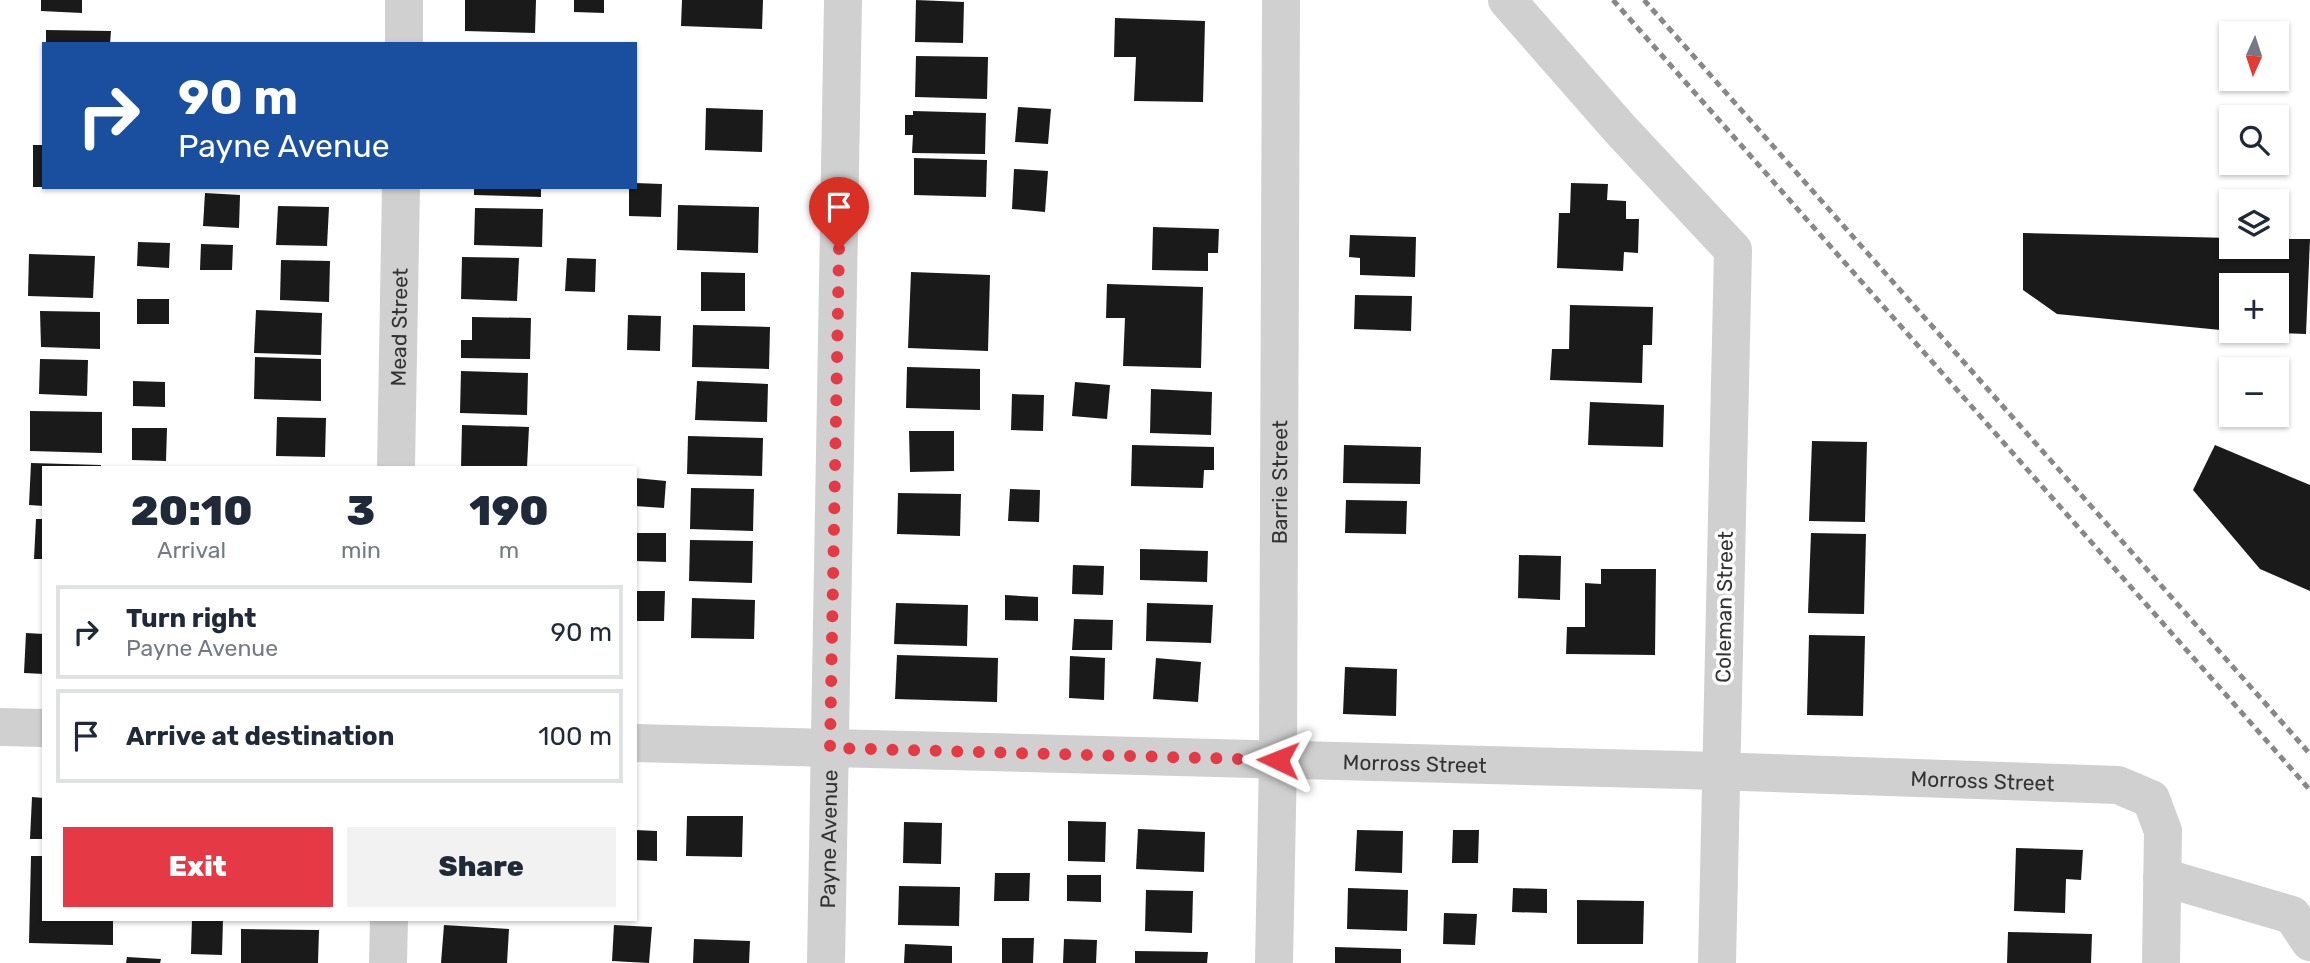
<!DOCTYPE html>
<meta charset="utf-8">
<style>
:root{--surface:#fff;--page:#f2f2f3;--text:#1f2937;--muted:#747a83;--line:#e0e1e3;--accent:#e63946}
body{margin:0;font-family:Rubik,sans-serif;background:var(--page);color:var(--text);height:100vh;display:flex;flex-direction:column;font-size:26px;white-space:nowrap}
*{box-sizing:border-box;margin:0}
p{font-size:23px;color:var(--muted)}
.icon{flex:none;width:38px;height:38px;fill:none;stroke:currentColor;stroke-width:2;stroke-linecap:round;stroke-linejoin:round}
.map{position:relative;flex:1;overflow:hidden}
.sheet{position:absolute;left:42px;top:466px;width:595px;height:455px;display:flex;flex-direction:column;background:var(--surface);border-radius:0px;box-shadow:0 2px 5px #0004}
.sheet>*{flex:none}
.banner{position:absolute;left:42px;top:42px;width:595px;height:147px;border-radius:0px;box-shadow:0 2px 5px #0004;background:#1a4fa0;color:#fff;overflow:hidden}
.needle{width:46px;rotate:183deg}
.fabs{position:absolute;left:2219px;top:21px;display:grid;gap:14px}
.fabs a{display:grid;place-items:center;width:70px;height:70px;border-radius:0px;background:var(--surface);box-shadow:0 2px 5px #0004;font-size:35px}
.pin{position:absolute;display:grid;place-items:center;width:60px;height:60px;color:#fff;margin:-72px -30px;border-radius:50% 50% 50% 0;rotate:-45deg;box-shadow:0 0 7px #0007}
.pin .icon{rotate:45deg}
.me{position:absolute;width:77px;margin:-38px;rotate:272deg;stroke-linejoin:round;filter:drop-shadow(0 0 5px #0008)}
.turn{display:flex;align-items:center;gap:24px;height:147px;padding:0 21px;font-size:32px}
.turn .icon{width:91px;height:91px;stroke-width:2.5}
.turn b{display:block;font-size:49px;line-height:60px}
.eta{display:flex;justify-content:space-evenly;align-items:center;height:119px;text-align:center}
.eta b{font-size:42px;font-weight:800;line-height:49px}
.primary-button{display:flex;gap:14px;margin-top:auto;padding:14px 21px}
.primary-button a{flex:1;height:80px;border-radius:0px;background:var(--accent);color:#fff;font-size:28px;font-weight:800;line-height:80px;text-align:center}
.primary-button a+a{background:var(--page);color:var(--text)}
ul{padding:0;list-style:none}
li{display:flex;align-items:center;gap:21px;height:94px;margin:0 14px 10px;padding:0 7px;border:4px solid var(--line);border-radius:0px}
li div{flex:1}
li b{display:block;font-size:26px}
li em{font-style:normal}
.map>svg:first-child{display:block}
</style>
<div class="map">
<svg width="2310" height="963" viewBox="0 0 2310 963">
<rect width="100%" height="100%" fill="#fff"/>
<g fill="#1a1a1a">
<polygon points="41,0 82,0 82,13 41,11"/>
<polygon points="465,0 536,0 535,33 465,31"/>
<polygon points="574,0 604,0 604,13 574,12"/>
<polygon points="682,0 763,0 762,29 681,26"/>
<polygon points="916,0 964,2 963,43 915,42"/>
<polygon points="1115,18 1205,21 1203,102 1134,101 1136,57 1114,57"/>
<polygon points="46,30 111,31 110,44 46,44"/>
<polygon points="916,56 988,57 987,99 915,97"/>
<polygon points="1018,107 1051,109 1048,144 1015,142"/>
<polygon points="706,108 763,110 762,152 705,150"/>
<polygon points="913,111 986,113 985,154 912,153 913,135 905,135 905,115 913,115"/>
<rect x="33" y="145" width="11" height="42"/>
<polygon points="914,158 987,160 986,197 914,195"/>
<polygon points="1014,169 1048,171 1045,212 1012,209"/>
<polygon points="635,183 662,184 661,217 629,216 629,187 635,187"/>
<polygon points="1571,183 1608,184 1607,200 1626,201 1626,219 1639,219 1638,253 1624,252 1623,271 1557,268 1559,213 1570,213"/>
<polygon points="474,187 541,187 541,197 474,195"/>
<polygon points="205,193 240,195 239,228 203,226"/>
<polygon points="678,205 759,207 758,253 677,250"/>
<polygon points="278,206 329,207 327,246 276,245"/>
<polygon points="475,208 543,209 542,247 474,245"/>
<polygon points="1153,227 1219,229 1218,253 1208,253 1208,271 1152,270"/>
<polygon points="2023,233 2231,238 2231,247 2277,247 2277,239 2310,239 2306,334 2277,333 2277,285 2231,285 2231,331 2057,314 2023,290"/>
<polygon points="1350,235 1416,237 1415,277 1360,275 1360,258 1349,257"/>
<polygon points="138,242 170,243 169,268 137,266"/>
<polygon points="201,244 233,245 232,270 200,270"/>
<polygon points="29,254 95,256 93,298 28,296"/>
<polygon points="462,257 519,258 517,301 461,299"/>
<polygon points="567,258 596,259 595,292 565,291"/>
<polygon points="281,260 330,261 329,302 280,300"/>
<polygon points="701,272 745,273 745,311 701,311"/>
<polygon points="911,272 990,275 988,351 908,348"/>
<polygon points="1107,284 1203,287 1201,368 1123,366 1125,318 1106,318"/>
<polygon points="1355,295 1412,296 1411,331 1354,329"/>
<rect x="137" y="299" width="32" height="25"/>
<polygon points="1570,305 1653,307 1652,345 1643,345 1642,383 1550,380 1552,349 1569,349"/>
<polygon points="256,310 322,313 321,355 254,353"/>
<polygon points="40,311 100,312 100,349 41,347"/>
<polygon points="628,315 661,316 660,351 627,350"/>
<polygon points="472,317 531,318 530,359 461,358 461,340 472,340"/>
<polygon points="693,325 770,327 769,369 692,367"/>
<polygon points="255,357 321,359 321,401 254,399"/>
<polygon points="40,359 88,360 87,396 39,394"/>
<polygon points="907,367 980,369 980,410 906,408"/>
<polygon points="461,371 528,373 527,415 460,413"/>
<polygon points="133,381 165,382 165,407 133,406"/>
<polygon points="697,381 768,384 767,422 695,420"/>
<polygon points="1075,382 1110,385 1107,419 1072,416"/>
<polygon points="1151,389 1212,392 1211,435 1150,433"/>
<polygon points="1012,394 1044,395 1043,431 1011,430"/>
<polygon points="1590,402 1664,405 1663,447 1588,445"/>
<polygon points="30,411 102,412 102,453 30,451"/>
<polygon points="277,417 326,418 325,457 276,456"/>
<polygon points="462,425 529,427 527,467 461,467"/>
<polygon points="132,428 167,428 166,461 132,460"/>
<polygon points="909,431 954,431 954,471 910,472"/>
<polygon points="688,436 763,438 762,476 687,474"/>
<polygon points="1812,441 1867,442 1865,522 1809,521"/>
<polygon points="1132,445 1214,447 1214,470 1204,470 1203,488 1131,486"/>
<polygon points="1344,445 1421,447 1420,484 1343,483"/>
<polygon points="2215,445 2310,485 2310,591 2260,569 2193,490"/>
<polygon points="31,463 101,465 101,467 44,467 44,506 29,505"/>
<polygon points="635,478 666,481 664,508 635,506"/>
<polygon points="691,488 754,489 753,531 690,529"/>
<polygon points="1010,489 1040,490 1039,522 1008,521"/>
<polygon points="898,493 961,494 960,536 897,534"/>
<polygon points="1346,500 1407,501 1406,534 1345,533"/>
<polygon points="36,519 44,519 44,559 34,559"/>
<polygon points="635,533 666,533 666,562 635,561"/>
<polygon points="1811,533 1866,534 1864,614 1808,613"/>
<polygon points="690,540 753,541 752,583 689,581"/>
<polygon points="1140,549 1208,551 1207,582 1140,580"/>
<polygon points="1519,555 1561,556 1560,600 1518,598"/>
<polygon points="1073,565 1104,566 1103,595 1072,594"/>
<polygon points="1601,569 1656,569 1655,655 1566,654 1567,627 1585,627 1585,583 1601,584"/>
<polygon points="635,591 665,591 664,621 635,621"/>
<polygon points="1005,595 1038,597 1038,621 1005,620"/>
<polygon points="692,598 755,600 754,639 691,638"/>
<polygon points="896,603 968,605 967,646 894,644"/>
<polygon points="1147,603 1213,605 1211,643 1146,641"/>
<polygon points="1074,619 1113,620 1112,650 1072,650"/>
<polygon points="26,633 44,634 44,674 24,673"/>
<polygon points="1809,635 1865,636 1863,716 1807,715"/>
<polygon points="897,655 998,658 997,702 895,699"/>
<polygon points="1070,656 1105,658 1104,700 1069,698"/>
<polygon points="1156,658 1201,662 1198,702 1153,699"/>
<polygon points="1345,667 1397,669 1396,716 1343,714"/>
<polygon points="32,797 44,798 44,839 30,839"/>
<polygon points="687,816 743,816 742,857 686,856"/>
<polygon points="1068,821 1106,822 1105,862 1068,861"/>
<polygon points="904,822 942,823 941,864 903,863"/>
<polygon points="1138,829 1205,832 1204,872 1136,869"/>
<polygon points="635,830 657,831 657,861 635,860"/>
<polygon points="1357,830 1403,831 1402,873 1355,871"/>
<polygon points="1453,830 1479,830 1478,863 1452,863"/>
<polygon points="2016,848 2083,850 2081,880 2066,879 2065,913 2014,911"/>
<polygon points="31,856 44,856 44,919 113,919 113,945 29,943"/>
<polygon points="995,873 1030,873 1029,901 994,901"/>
<polygon points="1067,875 1101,875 1101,902 1067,901"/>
<polygon points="899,886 960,887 959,926 898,925"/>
<polygon points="1348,888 1408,890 1407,931 1347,929"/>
<polygon points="1513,888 1547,889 1547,913 1512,912"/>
<polygon points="1146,890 1193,891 1192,933 1145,931"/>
<polygon points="1577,900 1644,901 1643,944 1577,944"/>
<polygon points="1444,913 1477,914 1475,945 1443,944"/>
<polygon points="192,919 223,919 222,955 191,954"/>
<polygon points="444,925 509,929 507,963 441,963"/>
<polygon points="614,925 652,927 649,963 612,961"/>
<polygon points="241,929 319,930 318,963 241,963"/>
<polygon points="2008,932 2092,934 2091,963 2007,963"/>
<polygon points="1002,938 1034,938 1033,963 1002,963"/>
<polygon points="694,939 750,941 749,963 693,963"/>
<polygon points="1064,939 1097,940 1096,963 1063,963"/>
<polygon points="905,944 952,946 952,963 904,963"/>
<polygon points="1335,947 1401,949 1401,963 1335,963"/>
<polygon points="1135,951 1208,952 1207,963 1135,963"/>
<polygon points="127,957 161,959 160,963 126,963"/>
</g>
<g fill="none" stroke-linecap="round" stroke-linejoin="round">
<g stroke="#d0d0d0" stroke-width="38">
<polyline points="1507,0 1620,129 1733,250 1717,963"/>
<polyline points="404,44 404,0"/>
<path id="s1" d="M 396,467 L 401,187"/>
<polyline points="0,727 44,728"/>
<path id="s2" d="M 635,743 L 1683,770 L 2118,785 L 2151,799 L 2163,831 L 2161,963"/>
<polyline points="2162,877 2292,915 2310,942"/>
<polyline points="388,963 389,919"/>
<path id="s3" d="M 826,963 L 843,0"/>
<path id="s4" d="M 1274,963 L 1278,760 L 1281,0"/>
</g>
<g stroke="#888" stroke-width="5" stroke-dasharray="7 5" stroke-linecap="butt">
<polyline points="1613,0 2310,790"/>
<polyline points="1644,0 2310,754"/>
</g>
</g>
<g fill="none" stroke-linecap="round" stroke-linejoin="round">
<polyline stroke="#e63946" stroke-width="12" stroke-dasharray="0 21.6" points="839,249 830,748 1278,760"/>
</g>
<g text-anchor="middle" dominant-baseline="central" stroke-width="7" stroke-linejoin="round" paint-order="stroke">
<g font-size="21" fill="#333" stroke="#fff">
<text stroke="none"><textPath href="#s1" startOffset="140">Mead Street</textPath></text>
<text stroke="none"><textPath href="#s4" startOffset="481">Barrie Street</textPath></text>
<text transform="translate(1724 607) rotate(-89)">Coleman Street</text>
<text stroke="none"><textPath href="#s2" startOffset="780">Morross Street</textPath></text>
<text stroke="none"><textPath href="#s2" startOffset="1348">Morross Street</textPath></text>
<text stroke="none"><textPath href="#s3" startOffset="124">Payne Avenue</textPath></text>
</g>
</g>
</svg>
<div class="fabs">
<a><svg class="needle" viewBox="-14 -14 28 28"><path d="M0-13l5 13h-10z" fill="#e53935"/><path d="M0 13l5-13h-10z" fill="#747a83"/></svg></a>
<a><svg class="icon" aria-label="search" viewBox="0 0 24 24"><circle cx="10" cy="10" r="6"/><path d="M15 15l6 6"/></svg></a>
<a><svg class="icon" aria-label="layers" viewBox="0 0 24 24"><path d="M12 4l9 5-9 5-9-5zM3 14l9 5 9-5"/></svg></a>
<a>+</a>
<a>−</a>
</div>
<div class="pin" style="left:839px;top:249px;background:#d93025"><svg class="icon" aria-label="arrive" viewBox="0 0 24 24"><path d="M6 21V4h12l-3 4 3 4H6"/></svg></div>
<svg class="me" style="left:1278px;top:760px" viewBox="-20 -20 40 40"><path d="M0-17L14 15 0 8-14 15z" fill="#e63946" stroke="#fff" stroke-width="4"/></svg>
<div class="banner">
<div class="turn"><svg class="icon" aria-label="right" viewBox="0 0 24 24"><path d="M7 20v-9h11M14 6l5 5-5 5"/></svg><div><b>90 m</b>Payne Avenue</div></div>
</div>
<section class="sheet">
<div class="eta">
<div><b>20:10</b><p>Arrival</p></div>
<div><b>3</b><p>min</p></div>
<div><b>190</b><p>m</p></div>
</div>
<ul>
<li><svg class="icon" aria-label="right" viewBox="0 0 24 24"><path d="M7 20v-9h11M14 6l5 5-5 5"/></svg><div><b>Turn right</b><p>Payne Avenue</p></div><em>90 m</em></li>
<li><svg class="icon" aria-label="arrive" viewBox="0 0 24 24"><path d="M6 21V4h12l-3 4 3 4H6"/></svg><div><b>Arrive at destination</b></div><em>100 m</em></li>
</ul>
<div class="primary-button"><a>Exit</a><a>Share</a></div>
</section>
</div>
